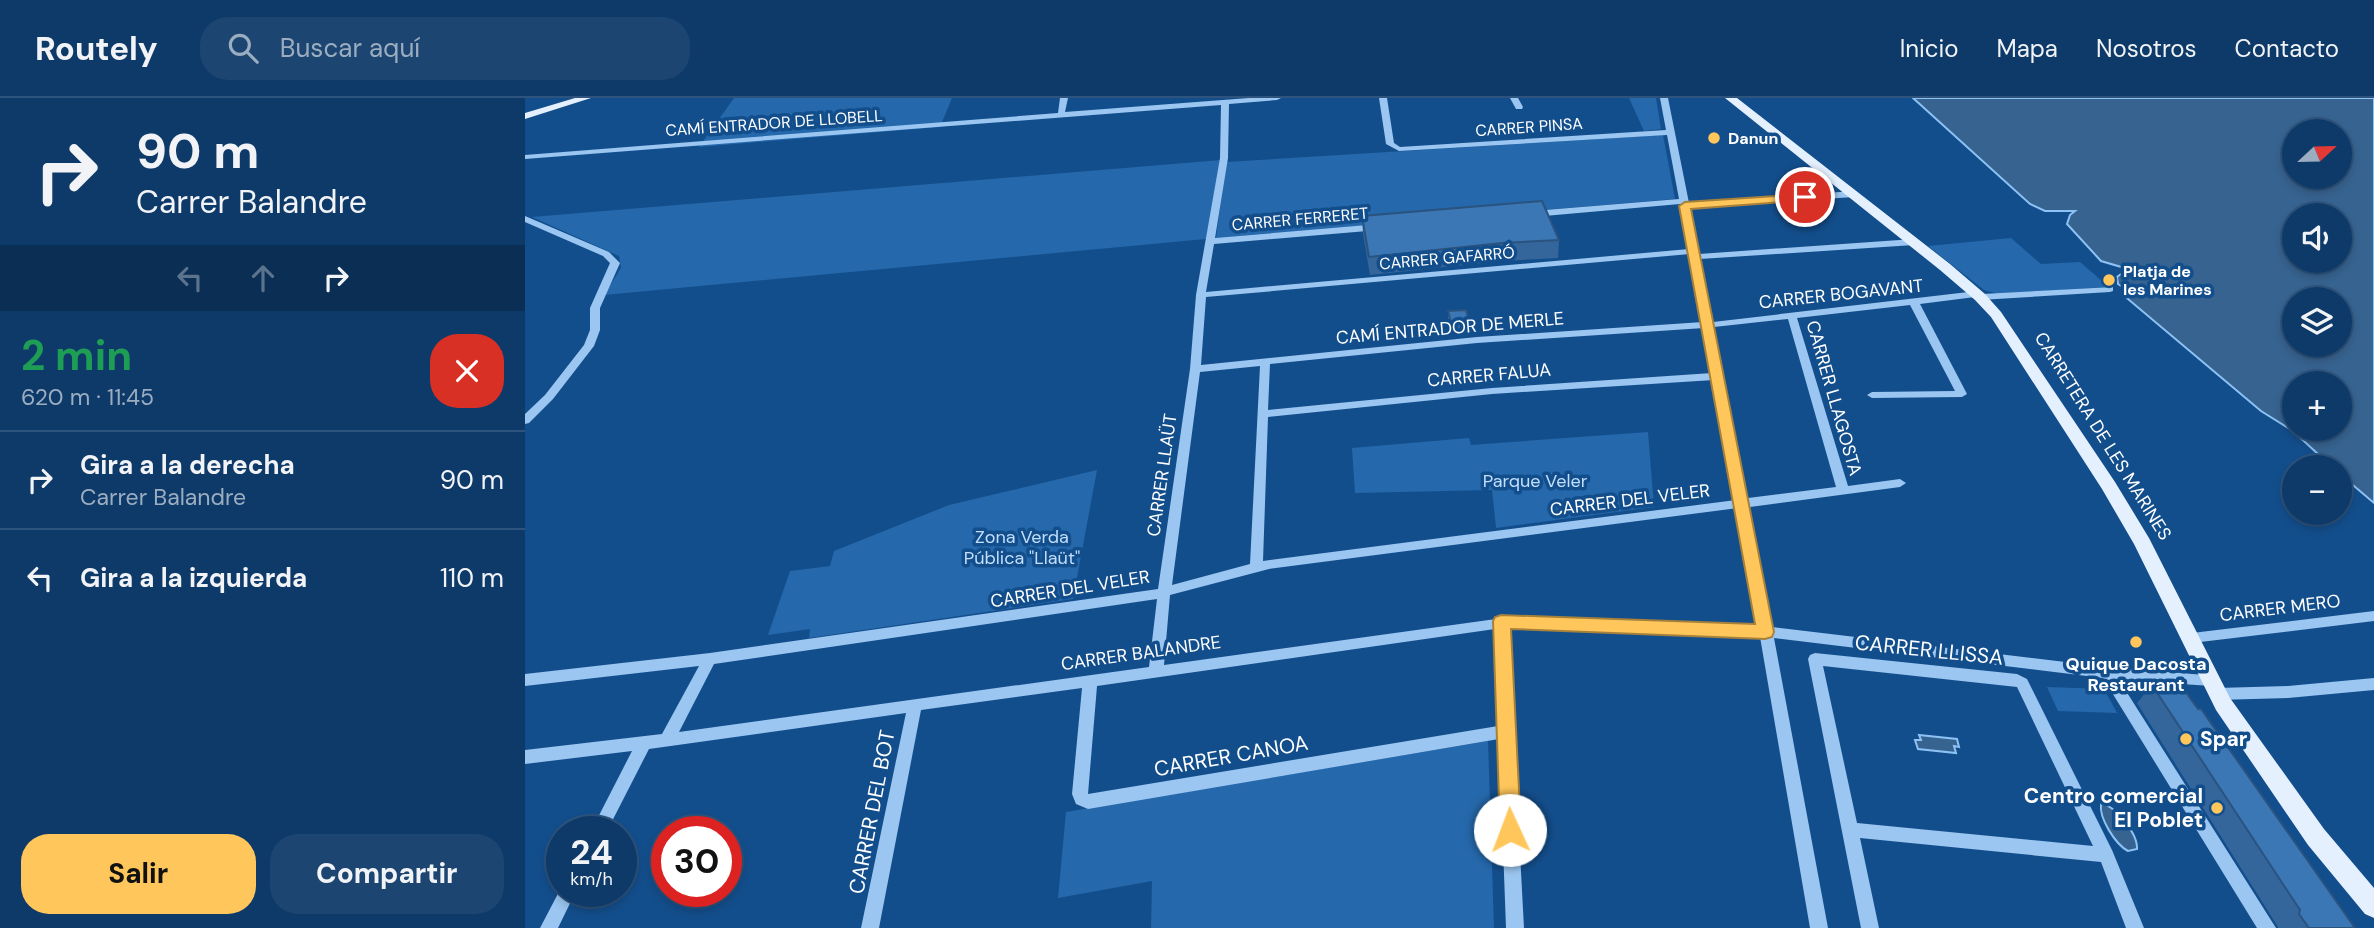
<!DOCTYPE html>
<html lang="es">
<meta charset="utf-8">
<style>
:root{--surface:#0e3a69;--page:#1c4571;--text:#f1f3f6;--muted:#9badc0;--line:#2e547d;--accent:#ffc75b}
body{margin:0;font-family:"DM Sans",sans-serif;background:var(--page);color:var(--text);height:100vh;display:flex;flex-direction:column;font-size:26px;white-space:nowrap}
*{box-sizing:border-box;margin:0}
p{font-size:23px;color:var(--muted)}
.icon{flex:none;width:38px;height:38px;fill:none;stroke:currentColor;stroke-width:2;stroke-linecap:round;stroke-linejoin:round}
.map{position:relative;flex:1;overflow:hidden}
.drawer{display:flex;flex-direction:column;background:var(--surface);width:525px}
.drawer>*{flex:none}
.top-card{background:#0e3a69;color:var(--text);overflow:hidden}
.needle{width:46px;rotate:68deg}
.buttons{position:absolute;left:1757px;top:21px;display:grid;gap:14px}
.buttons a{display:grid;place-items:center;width:70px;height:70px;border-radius:50%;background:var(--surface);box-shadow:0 4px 10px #0003,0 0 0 2px var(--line);font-size:35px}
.speed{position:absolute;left:21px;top:718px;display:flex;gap:14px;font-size:35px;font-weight:700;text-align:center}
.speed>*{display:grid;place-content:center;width:91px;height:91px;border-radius:50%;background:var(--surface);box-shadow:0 4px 10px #0003,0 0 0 2px var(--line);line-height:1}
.speed small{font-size:18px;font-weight:400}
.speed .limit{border:10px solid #d22;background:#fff;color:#111}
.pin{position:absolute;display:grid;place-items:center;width:60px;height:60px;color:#fff;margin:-30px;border:4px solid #fff;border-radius:50%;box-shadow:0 2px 7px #0007}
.me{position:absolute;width:77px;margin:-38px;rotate:358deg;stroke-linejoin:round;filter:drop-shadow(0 0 5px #0008)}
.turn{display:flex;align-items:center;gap:24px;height:147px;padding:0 21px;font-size:32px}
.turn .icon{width:91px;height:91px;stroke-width:2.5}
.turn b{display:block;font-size:49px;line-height:60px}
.lanes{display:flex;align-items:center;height:66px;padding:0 21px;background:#0003;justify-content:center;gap:35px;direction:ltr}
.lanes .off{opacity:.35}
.round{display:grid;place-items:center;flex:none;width:74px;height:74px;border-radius:28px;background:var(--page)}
.summary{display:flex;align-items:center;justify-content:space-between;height:119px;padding:0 21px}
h1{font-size:42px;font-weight:700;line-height:52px;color:#1e9e55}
.cta{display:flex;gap:14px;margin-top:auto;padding:14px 21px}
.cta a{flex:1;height:80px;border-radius:28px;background:var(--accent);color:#111;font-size:28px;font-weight:700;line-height:80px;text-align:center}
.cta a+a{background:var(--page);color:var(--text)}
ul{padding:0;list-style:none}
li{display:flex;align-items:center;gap:21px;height:98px;padding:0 21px;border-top:2px solid var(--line)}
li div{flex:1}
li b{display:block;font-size:26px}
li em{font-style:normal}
header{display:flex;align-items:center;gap:42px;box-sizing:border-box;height:98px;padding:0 35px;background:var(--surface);border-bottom:2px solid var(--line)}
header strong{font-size:33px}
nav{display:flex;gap:38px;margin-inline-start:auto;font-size:24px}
.search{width:490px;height:63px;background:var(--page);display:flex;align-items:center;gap:18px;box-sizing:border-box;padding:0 24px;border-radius:28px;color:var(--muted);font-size:26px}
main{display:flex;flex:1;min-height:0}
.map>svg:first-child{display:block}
</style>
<header>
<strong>Routely</strong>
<div class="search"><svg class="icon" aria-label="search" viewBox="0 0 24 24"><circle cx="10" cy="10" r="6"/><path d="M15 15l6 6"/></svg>Buscar aquí</div>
<nav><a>Inicio</a><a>Mapa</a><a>Nosotros</a><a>Contacto</a></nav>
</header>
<main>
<section class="drawer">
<div class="top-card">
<div class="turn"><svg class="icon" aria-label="right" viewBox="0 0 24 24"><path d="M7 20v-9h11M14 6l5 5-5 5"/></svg><div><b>90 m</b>Carrer Balandre</div></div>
<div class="lanes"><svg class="icon off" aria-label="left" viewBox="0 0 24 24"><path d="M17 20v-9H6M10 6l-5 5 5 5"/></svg><svg class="icon off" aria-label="ahead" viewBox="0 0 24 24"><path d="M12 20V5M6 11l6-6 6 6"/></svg><svg class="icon" aria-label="right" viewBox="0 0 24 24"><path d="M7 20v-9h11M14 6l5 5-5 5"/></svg></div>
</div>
<div class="summary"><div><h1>2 min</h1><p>620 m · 11:45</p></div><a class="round" style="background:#d93025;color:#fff"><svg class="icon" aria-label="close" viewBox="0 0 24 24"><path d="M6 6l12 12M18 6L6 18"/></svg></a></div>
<ul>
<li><svg class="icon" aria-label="right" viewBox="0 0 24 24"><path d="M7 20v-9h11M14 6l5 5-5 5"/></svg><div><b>Gira a la derecha</b><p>Carrer Balandre</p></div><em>90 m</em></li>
<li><svg class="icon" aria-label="left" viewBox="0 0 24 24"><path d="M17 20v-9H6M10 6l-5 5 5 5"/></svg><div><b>Gira a la izquierda</b></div><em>110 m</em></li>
</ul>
<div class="cta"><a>Salir</a><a>Compartir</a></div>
</section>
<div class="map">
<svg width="1849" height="830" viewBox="0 0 1849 830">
<rect width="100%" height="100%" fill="#134e8c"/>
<g fill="#2568ab">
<polygon points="209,0 427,0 415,29 174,49"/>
<polygon points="1104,0 1131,0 1136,31 1119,33"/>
<polygon points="1138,37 1150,101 691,140 701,64"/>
<polygon points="696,62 681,141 79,197 96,170 94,158 7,119"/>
<polygon points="1486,140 1516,166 1555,164 1584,189 1473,196 1459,192 1403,148"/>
<polygon points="1123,334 1129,409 971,430 967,392 830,395 827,350 944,340 946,347"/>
<polygon points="572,372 548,501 284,540 285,531 243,537 265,473 305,468 309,453 424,407"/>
<polygon points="1522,589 1579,591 1592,615 1533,613"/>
<polygon points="963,643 969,830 626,830 627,783 533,800 541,714"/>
</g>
<g fill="#376390" stroke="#8dc2f4" stroke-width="2" fill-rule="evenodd">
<path d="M 1388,0 L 1849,0 L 1849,405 L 1815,376 L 1815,369 L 1807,369 L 1768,333 L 1736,313 L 1597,196 L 1599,190 L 1593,186 L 1592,179 L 1603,171 L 1576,163 L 1542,126 L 1545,117 L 1550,113 L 1520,113 L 1505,106 ZM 1769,33 L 1815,33 L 1815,79 L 1769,79 ZM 1769,117 L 1815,117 L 1815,163 L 1769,163 ZM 1769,201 L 1815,201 L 1815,247 L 1769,247 ZM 1769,285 L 1815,285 L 1815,331 L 1769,331 Z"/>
<polygon points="1394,637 1432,641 1434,649 1429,648 1431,655 1393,651 1390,642 1396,642"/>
<path d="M 1576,706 C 1591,707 1613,737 1612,751 L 1603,753 C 1590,746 1574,720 1576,706 Z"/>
</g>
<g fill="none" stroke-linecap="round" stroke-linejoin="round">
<g fill="#9bc6f1" fill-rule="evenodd">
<path d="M 535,0 L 543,0 L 540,14 L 724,0 L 756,0 L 752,2 L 704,6 L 703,60 L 690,140 L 854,126 L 858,129 L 854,132 L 689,146 L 681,194 L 1164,151 L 1155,106 L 1008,119 L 1004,116 L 1008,113 L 1154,101 L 1142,37 L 874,53 L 861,46 L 854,0 L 862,0 L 869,45 L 875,49 L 1141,32 L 1135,0 L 1143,0 L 1164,105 L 1329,93 L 1333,96 L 1329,99 L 1165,110 L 1174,156 L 1389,141 L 1394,144 L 1389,147 L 1175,161 L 1188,224 L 1452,193 L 1457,196 L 1588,189 L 1588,193 L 1585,194 L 1455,202 L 1450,199 L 1395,206 L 1442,296 L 1437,299 L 1347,300 L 1342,297 L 1347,294 L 1430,293 L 1385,207 L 1272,220 L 1323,388 L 1375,381 L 1381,385 L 1375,389 L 1225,409 L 1247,529 L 1582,569 L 1692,578 L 1694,582 L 1692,586 L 1687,588 L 1594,582 L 1751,830 L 1732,830 L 1578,580 L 1249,540 L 1303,830 L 1285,830 L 1235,539 L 983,529 L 999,830 L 981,830 L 974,641 L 563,711 L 551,706 L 547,696 L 557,590 L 396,612 L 354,830 L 336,830 L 381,615 L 124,651 L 82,733 L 66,733 L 107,653 L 0,666 L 0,652 L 137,636 L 174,568 L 0,588 L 0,576 L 185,555 L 633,491 L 665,271 L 671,197 L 695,60 L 696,7 L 0,61 L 0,57 L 533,15 ZM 1165,156 L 1178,224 L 952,239 L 676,267 L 681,199 ZM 1263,221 L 1311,389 L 1223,400 L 1189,229 ZM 1179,230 L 1187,275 L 967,290 L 743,312 L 745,266 L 952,245 ZM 735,268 L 725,466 L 647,487 L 675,274 ZM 1189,282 L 1211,402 L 738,463 L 743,319 L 967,296 ZM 1213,410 L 1233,528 L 976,518 L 971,521 L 639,567 L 645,497 L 744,471 ZM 632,501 L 624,569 L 154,634 L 189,566 ZM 970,531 L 973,628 L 563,696 L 572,588 Z"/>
<polygon points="985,0 993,0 998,9 997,11 991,11"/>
<polygon points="0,118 84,154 95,165 75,210 75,232 69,248 28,301 4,325 0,326 0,316 20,297 59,247 65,232 65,210 85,165 78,158 0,124"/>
<polygon points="1849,513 1849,523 1667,545 1662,544 1660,540 1662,536 1667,535"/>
<path d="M 1290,555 L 1492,576 L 1502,581 L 1587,752 L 1619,830 L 1601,830 L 1576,764 L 1335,740 L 1354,830 L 1336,830 L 1283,561 L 1285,557 ZM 1298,568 L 1492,589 L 1568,748 L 1332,725 Z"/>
<polygon points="1849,580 1849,592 1763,600 1692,602 1687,600 1685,596 1687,592 1692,590 1763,588"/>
<polygon points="37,788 37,793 51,793 33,830 15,830"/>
</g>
<g fill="#e5f0ff" fill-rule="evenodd">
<polygon points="50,0 66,0 0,21 0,15"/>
<polygon points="1200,0 1212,0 1425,166 1460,196 1476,214 1590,384 1624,440 1705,600 1799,731 1849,790 1849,820 1840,816 1783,747 1691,612 1609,446 1577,391 1466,219 1450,202 1415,172"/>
</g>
</g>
<g fill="#34669c">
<polygon points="837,118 1034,142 1033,160 976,163 845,177 838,136"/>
<polygon points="923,213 944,223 944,233 926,234 923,223"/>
<polygon points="1627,587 1830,830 1753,830 1753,829 1612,605"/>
</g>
<g fill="#3c77b5" stroke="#2a537f" stroke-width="2">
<polygon points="1017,103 1034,142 977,145 844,159 837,118"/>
<polygon points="941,212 944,223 926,225 923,213"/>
<polygon points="1654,585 1673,611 1676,611 1830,830 1784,830 1774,816 1775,812 1627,587"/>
</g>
<polygon fill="#ffc75b" stroke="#a6813b" stroke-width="2" points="1280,96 1284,97 1284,102 1166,111 1249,534 1247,539 1240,541 986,531 996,732 993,738 985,741 978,738 975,732 968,523 970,519 976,517 1230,526 1154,108 1160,104"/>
<g fill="#ffc75b" stroke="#134e8c" stroke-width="2.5">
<circle cx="1189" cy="40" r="7"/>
<circle cx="1584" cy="182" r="7"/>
<circle cx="1611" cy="544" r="7"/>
<circle cx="1661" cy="641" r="7"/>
<circle cx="1692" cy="710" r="7"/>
</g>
<g text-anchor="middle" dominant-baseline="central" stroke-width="7" stroke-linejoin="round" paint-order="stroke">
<g font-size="16" fill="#fff" stroke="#134e8c">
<text transform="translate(249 25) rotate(-4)">CAMÍ ENTRADOR DE LLOBELL</text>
<text transform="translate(1004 29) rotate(-4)">CARRER PINSA</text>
<text transform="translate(775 121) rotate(-5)">CARRER FERRERET</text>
<text transform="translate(922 160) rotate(-5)">CARRER GAFARRÓ</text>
</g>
<g font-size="16" font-weight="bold" fill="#fff" stroke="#134e8c" text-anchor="start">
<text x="1203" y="40">Danun</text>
<text x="1598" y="173">Platja de<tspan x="1598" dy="18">les Marines</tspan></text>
</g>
<g font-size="18" fill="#fff" stroke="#134e8c">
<text transform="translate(1316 196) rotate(-6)">CARRER BOGAVANT</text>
<text transform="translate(925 230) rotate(-5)">CAMÍ ENTRADOR DE MERLE</text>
<text transform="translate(964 277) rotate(-5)">CARRER FALUA</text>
<text transform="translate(1309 300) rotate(74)">CARRER LLAGOSTA</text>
<text transform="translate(1578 338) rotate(58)">CARRETERA DE LES MARINES</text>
<text transform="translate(637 377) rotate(-82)">CARRER LLAÜT</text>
<text transform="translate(1105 402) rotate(-7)">CARRER DEL VELER</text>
<text transform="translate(545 491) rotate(-9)">CARRER DEL VELER</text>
<text transform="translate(1755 510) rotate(-7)">CARRER MERO</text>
<text transform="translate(616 555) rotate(-8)">CARRER BALANDRE</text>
</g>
<g font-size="18" fill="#c2dffc" stroke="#134e8c">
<text x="1010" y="383">Parque Veler</text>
<text x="497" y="439">Zona Verda<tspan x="497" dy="21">Pública "Llaüt"</tspan></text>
</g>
<g font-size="18" font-weight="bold" fill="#fff" stroke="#134e8c">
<text x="1611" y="566">Quique Dacosta<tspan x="1611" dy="21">Restaurant</tspan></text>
</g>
<g font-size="21" fill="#fff" stroke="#134e8c">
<text transform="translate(1404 552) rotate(6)">CARRER LLISSA</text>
<text transform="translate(706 658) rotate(-10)">CARRER CANOA</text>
<text transform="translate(347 714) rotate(-79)">CARRER DEL BOT</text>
</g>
<g font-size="21" font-weight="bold" fill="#fff" stroke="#134e8c" text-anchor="start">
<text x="1675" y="641">Spar</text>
<text x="1678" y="698" text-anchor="end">Centro comercial<tspan x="1678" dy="24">El Poblet</tspan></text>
</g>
</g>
</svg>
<div class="buttons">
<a><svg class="needle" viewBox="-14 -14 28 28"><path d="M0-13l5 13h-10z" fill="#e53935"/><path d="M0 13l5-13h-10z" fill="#9badc0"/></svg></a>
<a><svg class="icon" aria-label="sound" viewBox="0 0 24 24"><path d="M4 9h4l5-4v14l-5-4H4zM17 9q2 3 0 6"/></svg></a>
<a><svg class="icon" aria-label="layers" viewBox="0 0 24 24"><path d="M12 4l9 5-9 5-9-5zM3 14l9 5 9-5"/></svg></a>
<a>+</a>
<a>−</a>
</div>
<div class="speed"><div>24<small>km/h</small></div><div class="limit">30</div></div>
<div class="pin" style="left:1280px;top:99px;background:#d93025"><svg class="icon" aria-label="arrive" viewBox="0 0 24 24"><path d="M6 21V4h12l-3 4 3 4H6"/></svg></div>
<svg class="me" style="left:985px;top:732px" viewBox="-20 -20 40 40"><circle r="19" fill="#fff"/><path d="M0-13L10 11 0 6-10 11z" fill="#ffc75b"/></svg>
</div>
</main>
